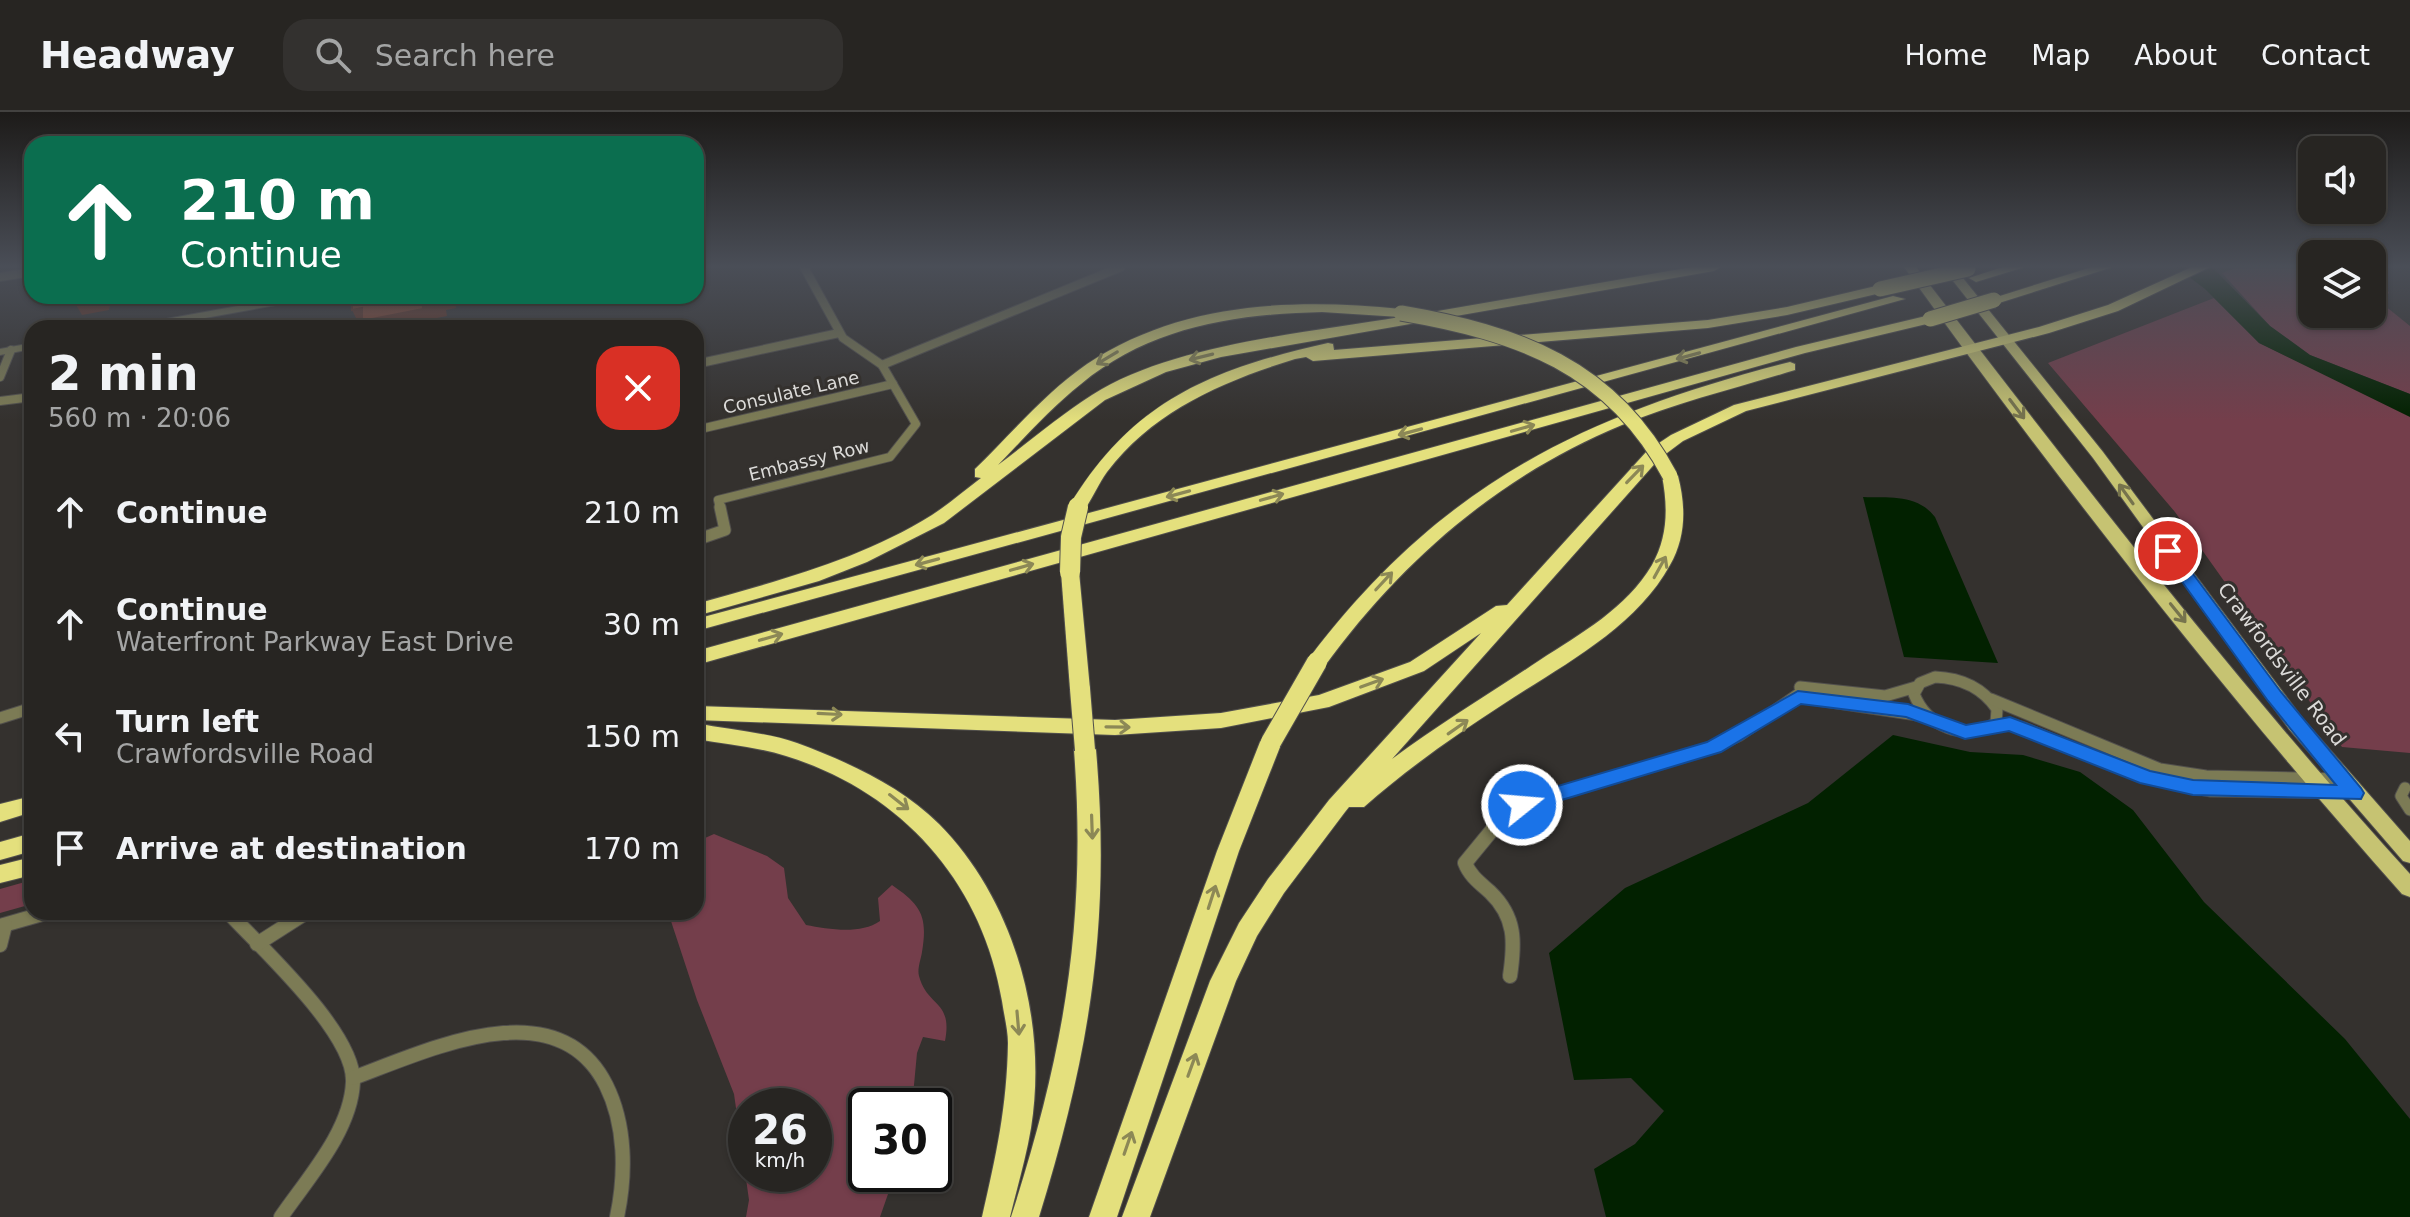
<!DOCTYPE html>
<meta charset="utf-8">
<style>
:root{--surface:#272522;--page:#33312f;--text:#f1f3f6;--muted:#a4a5a5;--line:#434240}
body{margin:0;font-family:"DejaVu Sans",sans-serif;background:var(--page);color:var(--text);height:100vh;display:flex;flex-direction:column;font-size:30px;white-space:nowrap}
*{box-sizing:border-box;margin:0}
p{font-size:26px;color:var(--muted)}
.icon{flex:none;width:44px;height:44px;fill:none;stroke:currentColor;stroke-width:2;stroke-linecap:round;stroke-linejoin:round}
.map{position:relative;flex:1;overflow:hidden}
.sheet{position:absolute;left:24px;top:208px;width:680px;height:600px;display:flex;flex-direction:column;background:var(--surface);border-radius:24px;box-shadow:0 2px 6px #0004,0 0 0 2px var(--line)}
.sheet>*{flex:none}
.guide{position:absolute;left:24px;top:24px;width:680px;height:168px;border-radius:24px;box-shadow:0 2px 6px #0004,0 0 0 2px var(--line);background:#0b6e4f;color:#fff;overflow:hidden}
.tools{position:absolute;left:2298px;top:24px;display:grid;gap:16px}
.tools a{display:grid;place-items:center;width:88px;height:88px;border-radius:16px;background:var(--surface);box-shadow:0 2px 6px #0004,0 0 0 2px var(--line);font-size:40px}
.speed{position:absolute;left:728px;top:976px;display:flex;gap:16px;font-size:40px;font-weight:700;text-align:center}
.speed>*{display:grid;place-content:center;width:104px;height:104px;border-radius:50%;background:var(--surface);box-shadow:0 2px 6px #0004,0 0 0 2px var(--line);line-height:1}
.speed small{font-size:20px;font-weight:400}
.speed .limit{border:4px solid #111;border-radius:12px;background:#fff;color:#111}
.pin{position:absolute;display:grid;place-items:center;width:68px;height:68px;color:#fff;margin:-34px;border:4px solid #fff;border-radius:50%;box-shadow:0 2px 8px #0007}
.me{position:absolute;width:88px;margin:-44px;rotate:73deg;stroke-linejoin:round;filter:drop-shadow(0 0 6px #0008)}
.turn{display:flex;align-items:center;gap:28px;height:168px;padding:0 24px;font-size:36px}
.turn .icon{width:104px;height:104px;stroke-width:2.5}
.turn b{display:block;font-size:56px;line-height:68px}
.round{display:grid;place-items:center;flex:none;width:84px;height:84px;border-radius:24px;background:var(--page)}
.head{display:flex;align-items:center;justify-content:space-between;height:136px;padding:0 24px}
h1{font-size:48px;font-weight:700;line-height:60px}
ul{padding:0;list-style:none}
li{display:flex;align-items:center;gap:24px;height:112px;padding:0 24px}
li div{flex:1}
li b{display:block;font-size:30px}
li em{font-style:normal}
header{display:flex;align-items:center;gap:48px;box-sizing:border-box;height:112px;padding:0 40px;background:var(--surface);border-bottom:2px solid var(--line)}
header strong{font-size:38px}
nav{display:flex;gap:44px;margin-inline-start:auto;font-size:28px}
.search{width:560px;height:72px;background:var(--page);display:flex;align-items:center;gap:20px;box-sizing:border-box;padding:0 28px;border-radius:24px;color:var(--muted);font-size:30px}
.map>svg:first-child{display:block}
</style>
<header>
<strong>Headway</strong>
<div class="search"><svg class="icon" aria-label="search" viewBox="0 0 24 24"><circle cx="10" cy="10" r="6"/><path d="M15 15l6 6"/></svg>Search here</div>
<nav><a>Home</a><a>Map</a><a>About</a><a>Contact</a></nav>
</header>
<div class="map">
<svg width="2410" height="1105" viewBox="0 0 2410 1105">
<rect width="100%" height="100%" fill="#34312e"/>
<g fill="#743e4b" fill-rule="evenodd">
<polygon points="2238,155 2312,155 2312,202 2372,202 2372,173 2389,180 2384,193 2410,214 2410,282 2310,243 2270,214 2222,161"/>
<polygon points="2214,186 2259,231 2410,303 2410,641 2342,635 2175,400 2048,251"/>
<path d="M 714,722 L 767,744 L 784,756 L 788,786 L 806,813 C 828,817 860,823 880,809 L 878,786 L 892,773 C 921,793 928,804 922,840 C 921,847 917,857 919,864 C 927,895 953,888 945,929 L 923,925 L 917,941 L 912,994 L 866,994 L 866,1062 L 895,1062 L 880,1105 L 746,1105 L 749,1088 L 734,982 L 697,888 L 668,800 L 696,800 L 696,730 ZM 746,994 L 814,994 L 814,1062 L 746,1062 Z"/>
<polygon points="32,768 32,792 0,801 0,777"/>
</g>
<g fill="#022100">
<polygon points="2176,155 2212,155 2270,214 2310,243 2410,282 2410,305 2259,231 2205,177"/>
<path d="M 1863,385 C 1891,386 1917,382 1935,405 L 1998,551 L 1904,545 Z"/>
<polygon points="1893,623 1970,640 2023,643 2080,660 2133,698 2204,790 2345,927 2410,1007 2410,1105 1606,1105 1594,1057 1635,1032 1664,999 1631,966 1574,968 1549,841 1625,776 1808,691"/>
</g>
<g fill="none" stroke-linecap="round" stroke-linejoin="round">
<g stroke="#52504d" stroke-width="10">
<g id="minor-far2">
<polyline points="0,165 32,160"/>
<polyline points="696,252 839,221"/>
<polyline points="882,253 1121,155"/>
<polyline points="0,265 11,238"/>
<polyline points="0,289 32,285"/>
<polyline points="696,318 893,272"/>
<polyline points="720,397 718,388 890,345 916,312 882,253 843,226 804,155"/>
</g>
</g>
<g stroke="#52504d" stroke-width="13">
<g id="minor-far1">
<polyline points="696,428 725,418 720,395"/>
<path d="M 1935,565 C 1961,566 1982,575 1997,597 L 1996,611 C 1965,630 1927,615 1914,582 L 1920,571 Z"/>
<polyline points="1800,575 1885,584 1916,575"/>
<polyline points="1798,585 1924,604"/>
<polyline points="1991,587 2160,657 2206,664 2342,667"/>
<polyline points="0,606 32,596"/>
<polyline points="1992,615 2010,612 2024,616 2130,660 2168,671 2211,679 2354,681"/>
<polyline points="2405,676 2401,684 2410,698"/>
<polyline points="1500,708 1522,693 1714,635 1740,623 1800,581"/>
</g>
</g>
<g stroke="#52504d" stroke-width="16">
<g id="minor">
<path d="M 1502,706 L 1465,751 C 1470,764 1480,771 1490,780 C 1516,805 1515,830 1510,864"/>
<path d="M 228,800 C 262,837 355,921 353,970 C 351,1019 307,1067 281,1105"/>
<polyline points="0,814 49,800"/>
<polyline points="257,832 307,800"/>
<polyline points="0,833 5,813"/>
<path d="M 353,966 C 429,938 557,876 606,973 C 626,1013 626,1062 617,1105"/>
</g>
</g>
<g stroke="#52504d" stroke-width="2">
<g id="tertiary">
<polygon points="293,184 314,184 309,187 150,216 128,216 133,213"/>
<polygon points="32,231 32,237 0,243 0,237"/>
</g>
</g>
<g stroke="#52504d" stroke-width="2">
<g id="primary">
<path d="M 1904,155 L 1916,155 C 2075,362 2234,569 2410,762 L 2410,785 L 2402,782 C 2227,585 2058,369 1904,155 Z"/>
<polygon points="1942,155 1954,155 2103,340 2303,607 2410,729 2410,751 2403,749 2289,617 2093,346"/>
</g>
</g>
<g stroke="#52504d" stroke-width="2">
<g id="motorway">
<path d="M 1692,155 L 1721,155 L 1714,159 L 1221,245 L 1166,260 L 1105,288 L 944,411 L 867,450 L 819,469 L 696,504 L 696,492 C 777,469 860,448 932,403 C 949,392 965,378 981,366 L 975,365 L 975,357 C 1011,322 1045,281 1087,252 C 1180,190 1293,186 1401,197 L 1408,201 L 1403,205 ZM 1322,200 L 1400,205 C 1307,221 1172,232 1092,283 C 1059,304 1029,330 998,353 C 1025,325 1051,296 1081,272 C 1150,215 1235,202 1322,200 Z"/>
<polygon points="2003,155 2025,155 1976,170 1969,166"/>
<polygon points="2092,155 2113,155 1999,191 1987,188"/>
<path d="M 2192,155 L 2210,155 L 2118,199 L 2049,221 L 1746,299 L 1683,329 L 1659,347 L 1392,647 C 1439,612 1491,581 1540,548 C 1580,522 1627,496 1652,453 C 1668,425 1668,395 1662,364 L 1670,359 L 1678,364 C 1686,395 1686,425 1670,453 C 1635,517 1561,554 1502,593 C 1454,624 1407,657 1364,695 L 1349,695 L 1345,700 L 1284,781 L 1257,824 L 1236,869 L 1150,1105 L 1122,1105 L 1210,869 L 1239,811 L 1268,767 L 1329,688 L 1481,521 L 1424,559 L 1329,595 L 1221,616 L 1115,623 L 696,608 L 696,594 L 1115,608 L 1221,601 L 1319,583 L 1410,550 L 1496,494 L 1507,493 L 1647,339 L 1671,323 L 1734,293 L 2039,215 L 2108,193 Z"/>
<path d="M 1880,173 L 1887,177 L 1885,180 L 1787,203 L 1708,216 L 1313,249 L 1306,245 L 1295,247 C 1224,269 1154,298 1107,360 C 1099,371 1093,385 1085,397 L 1073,397 L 1070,393 C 1133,288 1213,257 1328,231 L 1333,232 L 1334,238 L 1708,208 L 1787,195 Z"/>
<polygon points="1893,184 1905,187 696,519 696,507"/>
<polygon points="1930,203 1935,204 1935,210 1805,241 696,553 696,539 1796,235"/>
<path d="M 1790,250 L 1795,252 L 1795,258 C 1737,276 1678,290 1622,313 C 1499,364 1402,448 1324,555 L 1310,555 L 1307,550 L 1310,545 C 1441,372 1584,303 1790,250 Z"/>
<polygon points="1070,454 1079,460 1090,577 1080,584 1070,577 1061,460"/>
<path d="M 696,611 C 729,618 766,620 797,631 C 848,650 901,674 939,712 C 1015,789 1048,910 1031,1016 C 1026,1046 1017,1076 1010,1105 L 982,1105 C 996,1044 1007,995 1008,931 C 1008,918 1004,903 1002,889 C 982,770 902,680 786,644 C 757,635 725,632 696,627 Z"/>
<polygon points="1271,622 1279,625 1282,630 1239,739 1117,1105 1089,1105 1217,739 1260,630 1263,625"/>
<path d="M 1085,630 L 1093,632 L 1096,638 C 1111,811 1090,940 1039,1105 L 1011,1105 C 1064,941 1087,811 1074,638 L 1077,632 Z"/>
<polygon points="32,684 32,700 0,710 0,692"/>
<polygon points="32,721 32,739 0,748 0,730"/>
<polygon points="32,745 32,763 0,771 0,753"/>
</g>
</g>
<use href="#minor-far2" stroke="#7c7b55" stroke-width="8"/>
<use href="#minor-far1" stroke="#7c7b55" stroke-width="11"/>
<use href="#minor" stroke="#7c7b55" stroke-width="14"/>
<use href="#tertiary" fill="#7c7b55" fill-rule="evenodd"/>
<use href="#primary" fill="#c6c372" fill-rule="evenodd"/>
<use href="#motorway" fill="#e4e07d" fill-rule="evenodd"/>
<g stroke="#52504d" stroke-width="17" stroke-linecap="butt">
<g id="motorway-bridge-far1">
<polyline points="1880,177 1968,157"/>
<path d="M 1401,201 C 1518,221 1612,254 1670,364"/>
<polyline points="1930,207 1994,188"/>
<polyline points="1078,397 1079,393"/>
</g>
</g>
<g stroke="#52504d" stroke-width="22" stroke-linecap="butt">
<g id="motorway-bridge">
<polyline points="1070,460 1071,425 1078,395"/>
<polyline points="1080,577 1085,638"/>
<polyline points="1271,630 1317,550"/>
</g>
</g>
<use href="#motorway-bridge-far1" stroke="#e4e07d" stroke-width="15"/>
<use href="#motorway-bridge" stroke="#e4e07d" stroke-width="20"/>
</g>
<g fill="#6c301c">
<polygon points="85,184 112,184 109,198 82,203 72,186"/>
<polygon points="426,184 454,184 456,196 446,198 447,204 432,207 433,216 361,216 352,198"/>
<polygon points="563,184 634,184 604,190 603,185 566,192"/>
</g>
<polygon fill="#9a4528" stroke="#6c301c" stroke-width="2" points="352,184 426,184 422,185 423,197 362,209 362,196 352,198"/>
<defs><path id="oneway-shaft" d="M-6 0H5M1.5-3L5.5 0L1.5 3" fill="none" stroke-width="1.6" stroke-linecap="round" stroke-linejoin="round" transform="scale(2)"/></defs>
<g stroke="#8c8856">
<use href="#oneway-shaft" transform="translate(1688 244) rotate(165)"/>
<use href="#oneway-shaft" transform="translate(1201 245) rotate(166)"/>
<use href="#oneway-shaft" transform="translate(1107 246) rotate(149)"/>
<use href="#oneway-shaft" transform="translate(1523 316) rotate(-16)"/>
<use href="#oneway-shaft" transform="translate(1410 320) rotate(165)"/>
<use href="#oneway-shaft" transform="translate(1635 362) rotate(-46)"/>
<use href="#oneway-shaft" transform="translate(1178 382) rotate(165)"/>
<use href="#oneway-shaft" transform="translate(1272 385) rotate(-16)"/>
<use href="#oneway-shaft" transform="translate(927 450) rotate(165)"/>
<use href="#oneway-shaft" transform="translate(1022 455) rotate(-16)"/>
<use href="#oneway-shaft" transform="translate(1660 455) rotate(-61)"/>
<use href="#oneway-shaft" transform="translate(1384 469) rotate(-47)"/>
<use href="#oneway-shaft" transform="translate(771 525) rotate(-16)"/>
<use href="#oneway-shaft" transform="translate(1372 571) rotate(-20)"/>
<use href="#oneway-shaft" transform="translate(830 602) rotate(3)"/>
<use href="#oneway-shaft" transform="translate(1118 615) rotate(1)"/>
<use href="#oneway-shaft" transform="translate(1458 615) rotate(-35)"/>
<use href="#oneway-shaft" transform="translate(899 690) rotate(38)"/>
<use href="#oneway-shaft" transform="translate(1092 715) rotate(88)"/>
<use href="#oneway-shaft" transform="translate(1212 785) rotate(-72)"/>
<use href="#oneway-shaft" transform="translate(1018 911) rotate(85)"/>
<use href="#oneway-shaft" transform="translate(1192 953) rotate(-70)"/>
<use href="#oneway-shaft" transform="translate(1128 1031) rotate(-71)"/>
</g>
<g stroke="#76734d">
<use href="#oneway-shaft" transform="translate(2017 297) rotate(53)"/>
<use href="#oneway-shaft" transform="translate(2126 382) rotate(-126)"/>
<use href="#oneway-shaft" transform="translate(2178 501) rotate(51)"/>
</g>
<linearGradient id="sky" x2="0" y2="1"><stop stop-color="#1d1b19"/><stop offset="0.5" stop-color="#4a4e57"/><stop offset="1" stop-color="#4a4e57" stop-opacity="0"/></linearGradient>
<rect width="2410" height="309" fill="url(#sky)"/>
<polygon fill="#1a73e8" stroke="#114b97" stroke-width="2" points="2168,434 2173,435 2281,580 2361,676 2364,681 2361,687 2193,683 2140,671 2009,619 1965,627 1906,605 1801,592 1721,640 1522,700 1511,693 1514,687 1707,630 1798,579 1908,592 1966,613 2010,605 2150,659 2193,668 2336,673 2268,589 2162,442 2162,435"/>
<g text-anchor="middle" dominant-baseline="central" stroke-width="6" stroke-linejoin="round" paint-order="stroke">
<g font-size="18" fill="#dcdbd9" stroke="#34312e">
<text transform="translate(791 280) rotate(-13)">Consulate Lane</text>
<text transform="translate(809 348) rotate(-14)">Embassy Row</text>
</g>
<g font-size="20" fill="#dcdbd9" stroke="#34312e">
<text transform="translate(2282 552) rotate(53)">Crawfordsville Road</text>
</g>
</g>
</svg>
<div class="tools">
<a><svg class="icon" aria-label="sound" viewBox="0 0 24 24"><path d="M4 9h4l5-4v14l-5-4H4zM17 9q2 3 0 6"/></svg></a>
<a><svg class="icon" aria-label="layers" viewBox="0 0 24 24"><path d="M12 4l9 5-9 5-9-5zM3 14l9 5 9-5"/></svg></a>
</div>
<div class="speed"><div>26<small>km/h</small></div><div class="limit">30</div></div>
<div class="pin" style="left:2168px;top:439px;background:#d93025"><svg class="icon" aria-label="arrive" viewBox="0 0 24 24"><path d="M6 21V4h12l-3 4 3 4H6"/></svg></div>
<svg class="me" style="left:1522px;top:693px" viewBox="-20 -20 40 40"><circle r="17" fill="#1a73e8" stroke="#fff" stroke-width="3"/><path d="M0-11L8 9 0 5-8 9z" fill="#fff"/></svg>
<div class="guide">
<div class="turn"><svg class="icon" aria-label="ahead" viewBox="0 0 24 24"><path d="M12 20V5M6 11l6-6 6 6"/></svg><div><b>210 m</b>Continue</div></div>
</div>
<section class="sheet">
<div class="head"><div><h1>2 min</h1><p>560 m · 20:06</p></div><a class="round" style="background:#d93025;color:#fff"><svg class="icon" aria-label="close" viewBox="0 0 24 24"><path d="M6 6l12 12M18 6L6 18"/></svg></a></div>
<ul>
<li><svg class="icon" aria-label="ahead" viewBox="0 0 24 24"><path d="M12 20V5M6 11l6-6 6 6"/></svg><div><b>Continue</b></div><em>210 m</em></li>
<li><svg class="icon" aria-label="ahead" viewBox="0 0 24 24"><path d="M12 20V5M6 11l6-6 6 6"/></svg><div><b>Continue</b><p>Waterfront Parkway East Drive</p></div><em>30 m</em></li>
<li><svg class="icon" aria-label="left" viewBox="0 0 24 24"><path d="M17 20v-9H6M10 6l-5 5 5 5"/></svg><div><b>Turn left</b><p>Crawfordsville Road</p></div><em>150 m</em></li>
<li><svg class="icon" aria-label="arrive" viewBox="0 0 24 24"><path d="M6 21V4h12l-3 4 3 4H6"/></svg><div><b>Arrive at destination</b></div><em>170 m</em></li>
</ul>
</section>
</div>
